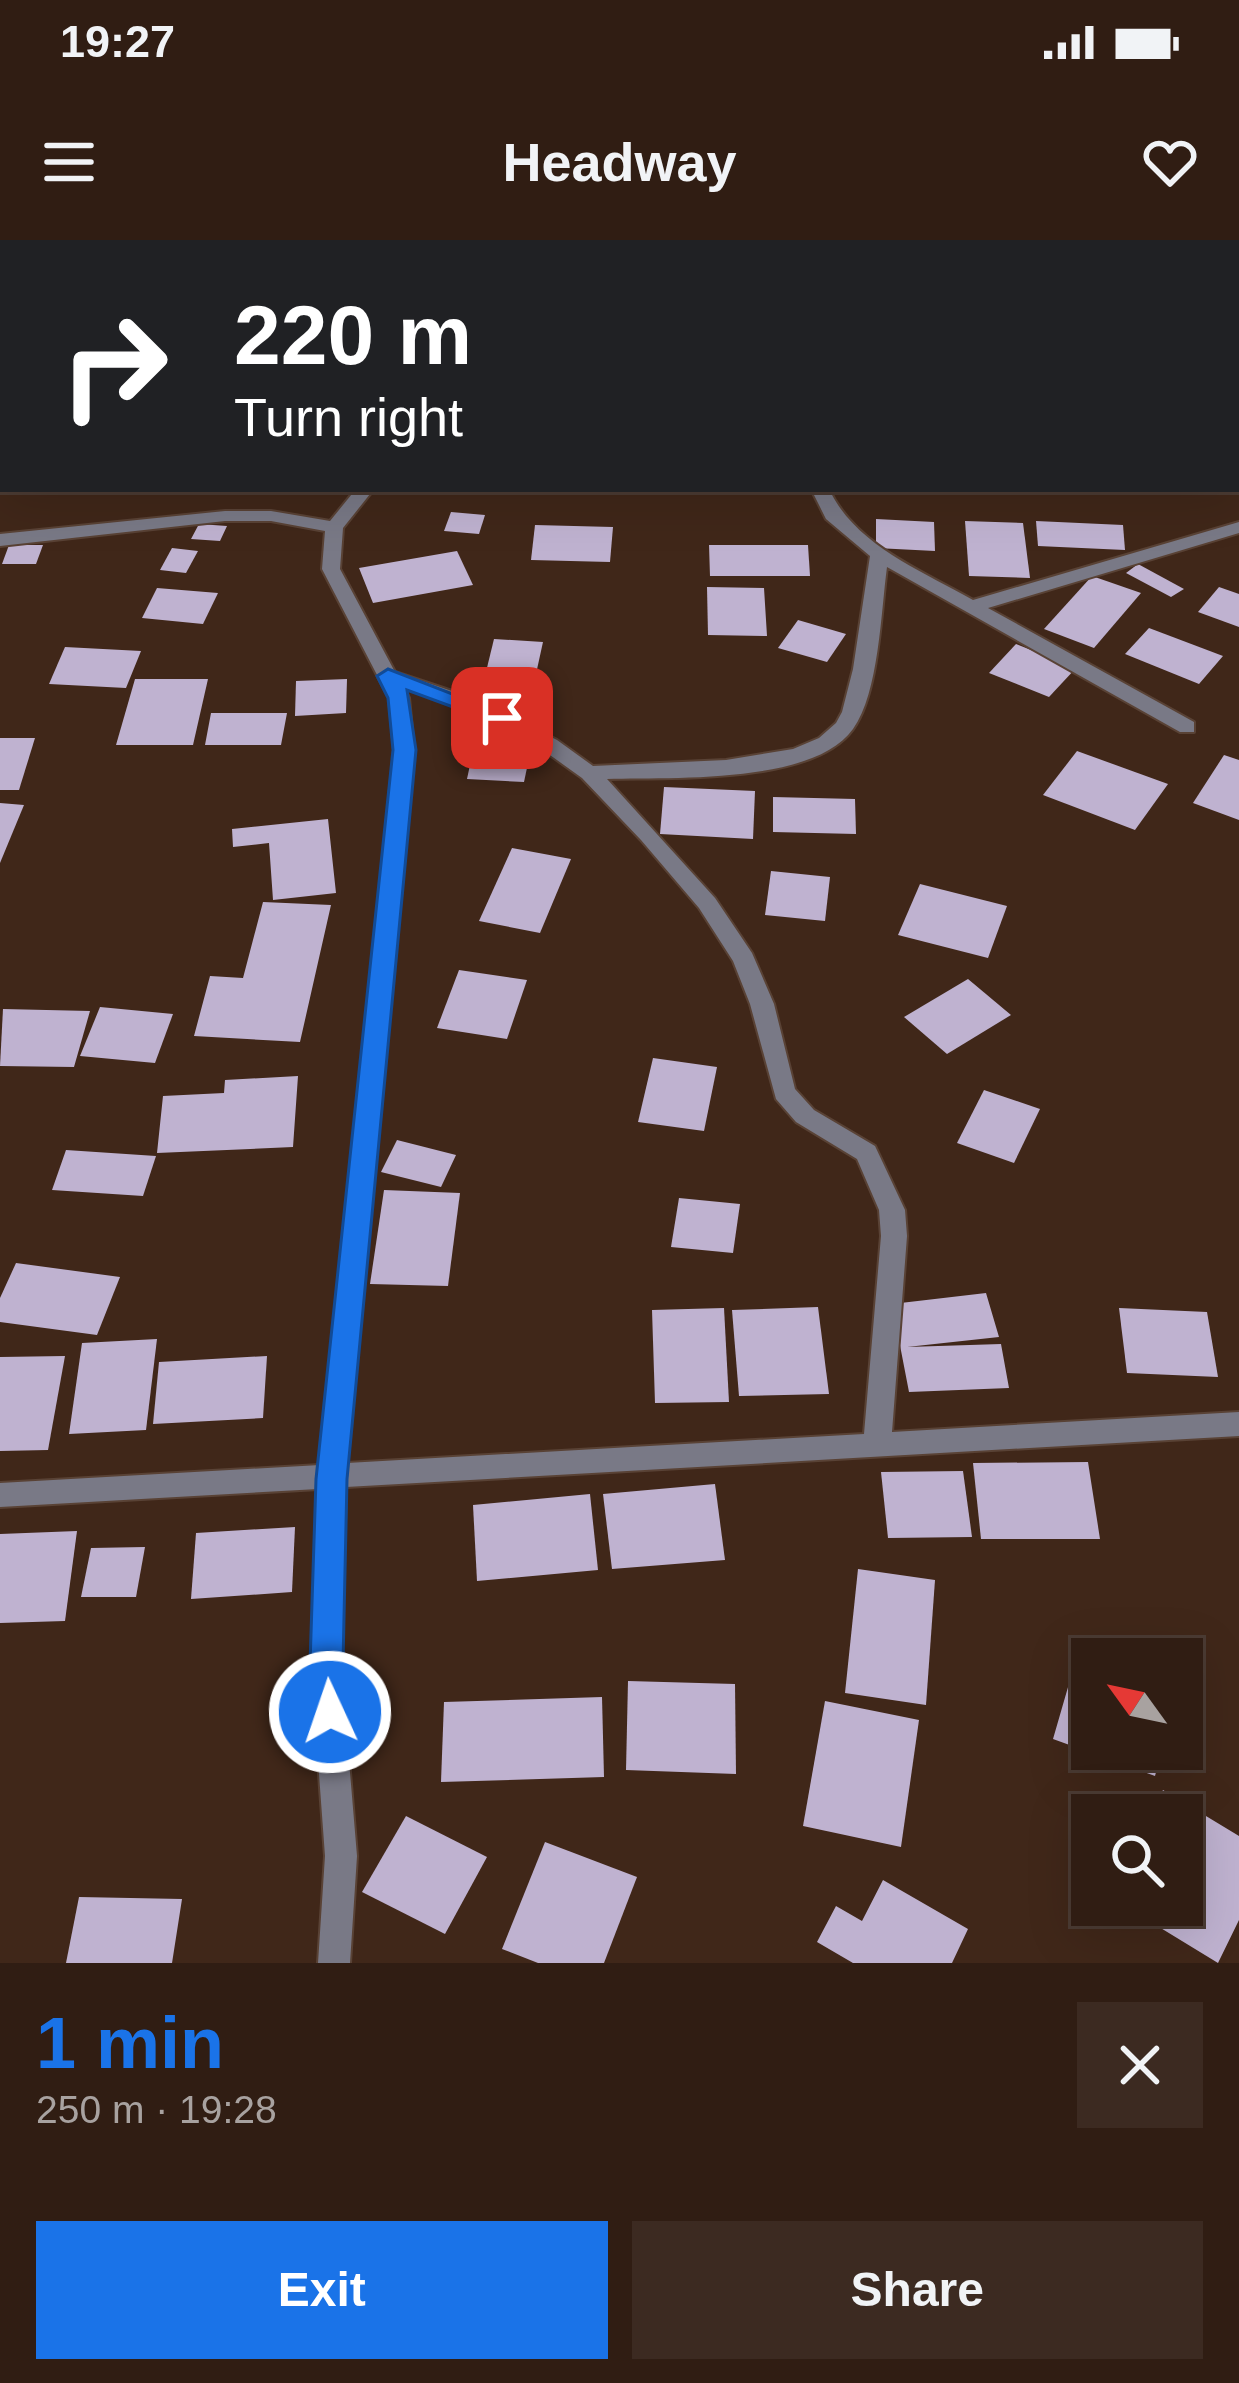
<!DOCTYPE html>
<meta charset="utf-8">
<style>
:root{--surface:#301d13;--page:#3c2a21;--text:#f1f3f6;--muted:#a8a2a0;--line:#4b3b33;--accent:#1a73e8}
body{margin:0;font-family:Helvetica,sans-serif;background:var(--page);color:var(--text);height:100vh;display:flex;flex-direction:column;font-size:45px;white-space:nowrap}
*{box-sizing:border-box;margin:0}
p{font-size:39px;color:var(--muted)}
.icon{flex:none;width:66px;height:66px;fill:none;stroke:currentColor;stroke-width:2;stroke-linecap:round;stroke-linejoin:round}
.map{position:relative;height:1723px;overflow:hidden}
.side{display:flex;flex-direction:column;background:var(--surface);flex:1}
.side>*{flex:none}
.top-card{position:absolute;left:0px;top:0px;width:1239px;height:252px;box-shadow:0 12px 48px #0002,0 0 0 3px var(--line);background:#202124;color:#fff;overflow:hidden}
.needle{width:78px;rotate:303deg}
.controls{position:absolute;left:1071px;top:1398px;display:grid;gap:24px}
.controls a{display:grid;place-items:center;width:132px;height:132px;border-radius:0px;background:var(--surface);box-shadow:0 12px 48px #0002,0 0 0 3px var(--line);font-size:60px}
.pin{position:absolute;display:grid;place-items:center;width:102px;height:102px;color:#fff;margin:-51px;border-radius:24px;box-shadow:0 6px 18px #0006}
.me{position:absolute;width:132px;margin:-66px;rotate:357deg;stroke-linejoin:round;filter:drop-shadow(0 0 9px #0008)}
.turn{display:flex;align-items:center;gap:42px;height:252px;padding:0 36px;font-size:54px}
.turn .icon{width:156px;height:156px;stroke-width:2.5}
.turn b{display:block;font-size:84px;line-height:102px}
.round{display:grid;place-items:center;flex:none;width:126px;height:126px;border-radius:0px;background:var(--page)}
.overview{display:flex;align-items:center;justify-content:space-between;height:204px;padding:0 36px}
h1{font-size:72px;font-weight:800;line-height:90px;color:var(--accent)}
.action{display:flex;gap:24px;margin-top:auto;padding:24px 36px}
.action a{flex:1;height:138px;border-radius:0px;background:var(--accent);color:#fff;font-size:48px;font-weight:800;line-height:138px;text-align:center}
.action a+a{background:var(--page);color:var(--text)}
.status{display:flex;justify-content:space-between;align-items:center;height:84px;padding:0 60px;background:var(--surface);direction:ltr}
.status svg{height:33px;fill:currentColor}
header{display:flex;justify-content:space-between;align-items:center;height:156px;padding:0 36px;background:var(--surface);font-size:54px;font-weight:800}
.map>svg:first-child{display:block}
</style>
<div class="status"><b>19:27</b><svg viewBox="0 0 49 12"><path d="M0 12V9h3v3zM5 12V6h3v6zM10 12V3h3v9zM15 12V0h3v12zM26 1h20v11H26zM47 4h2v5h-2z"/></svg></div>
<header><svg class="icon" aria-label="menu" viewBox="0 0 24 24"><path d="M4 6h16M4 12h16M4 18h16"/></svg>Headway<svg class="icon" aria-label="heart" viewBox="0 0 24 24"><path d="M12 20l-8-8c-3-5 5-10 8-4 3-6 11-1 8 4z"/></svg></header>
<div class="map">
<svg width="1239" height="1723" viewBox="0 0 1239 1723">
<rect width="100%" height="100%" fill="#402719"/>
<g fill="#bfb2d0">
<polygon points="451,272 485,275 479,294 444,291"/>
<polygon points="876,279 934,282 935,311 876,308"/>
<polygon points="965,281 1023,283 1030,338 969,336"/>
<polygon points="1036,281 1123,285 1125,310 1038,306"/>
<polygon points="199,284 227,286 220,301 191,299"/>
<polygon points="535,285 613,287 610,322 531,320"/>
<polygon points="9,305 43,305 36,324 2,324"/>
<polygon points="709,305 808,305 810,336 710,336"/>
<polygon points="172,308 198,311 186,333 160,330"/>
<polygon points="457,311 473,345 373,363 359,328"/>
<polygon points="1138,324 1184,349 1171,357 1126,333"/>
<polygon points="1092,336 1141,353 1094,408 1044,389"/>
<polygon points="707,347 764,348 767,396 708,395"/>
<polygon points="1219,347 1239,354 1239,387 1198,372"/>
<polygon points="157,348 218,353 203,384 142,378"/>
<polygon points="798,380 846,394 827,422 778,408"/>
<polygon points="1149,388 1223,416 1199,444 1125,414"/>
<polygon points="494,399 543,402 534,443 484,440"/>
<polygon points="1016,404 1076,428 1049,457 989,433"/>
<polygon points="65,407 141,411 126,448 49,444"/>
<polygon points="135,439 208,439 193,505 116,505"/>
<polygon points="347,439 346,473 295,476 296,441"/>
<polygon points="211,473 287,473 281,505 205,505"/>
<polygon points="0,498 35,498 19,550 0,550"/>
<polygon points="474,506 531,509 524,542 467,539"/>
<polygon points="1077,511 1168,544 1135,590 1043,555"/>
<polygon points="1224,515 1239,520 1239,580 1193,563"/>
<polygon points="664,547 755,551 753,599 660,594"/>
<polygon points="773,557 855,559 856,594 773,592"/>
<polygon points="0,563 24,565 0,623"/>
<polygon points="328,579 336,653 273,660 269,603 233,607 232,589"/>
<polygon points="512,608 571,619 540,693 479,681"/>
<polygon points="771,631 830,637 825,681 765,675"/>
<polygon points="920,644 1007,666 988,718 898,695"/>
<polygon points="263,662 331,665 300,802 194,796 210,736 243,738"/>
<polygon points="459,730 527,740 507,799 437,788"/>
<polygon points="968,739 1011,775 947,814 904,777"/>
<polygon points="100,767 173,774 155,823 80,816"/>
<polygon points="3,769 90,771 74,827 0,826"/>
<polygon points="653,818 717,827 704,891 638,882"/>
<polygon points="298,836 293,907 157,913 163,856 224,853 225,840"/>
<polygon points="984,850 1040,869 1014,923 957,903"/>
<polygon points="397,900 456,915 441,947 381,932"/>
<polygon points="66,910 156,916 143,956 52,950"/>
<polygon points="384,950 460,953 448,1046 370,1044"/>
<polygon points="679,958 740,964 733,1013 671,1007"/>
<polygon points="16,1023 120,1037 97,1095 0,1082 0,1058"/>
<polygon points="986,1053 999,1097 907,1107 1001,1104 1009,1148 909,1152 892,1064"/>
<polygon points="818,1067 829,1154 739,1156 732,1070"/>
<polygon points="724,1068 729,1162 655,1163 652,1070"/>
<polygon points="1119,1068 1207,1072 1218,1137 1127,1133"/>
<polygon points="157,1099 146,1190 69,1194 82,1103"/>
<polygon points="65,1116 48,1210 0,1211 0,1117"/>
<polygon points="267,1116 263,1178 153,1184 159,1122"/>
<polygon points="1088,1222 1100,1299 981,1299 973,1223"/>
<polygon points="963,1231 972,1297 888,1298 881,1232"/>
<polygon points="715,1244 725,1320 612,1329 603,1254"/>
<polygon points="590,1254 598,1330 477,1341 473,1265"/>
<polygon points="295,1287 292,1352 191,1359 196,1293"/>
<polygon points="77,1291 65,1381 0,1383 0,1294"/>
<polygon points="145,1307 136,1357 81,1357 91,1308"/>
<polygon points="858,1329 935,1340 926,1465 845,1453"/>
<polygon points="1077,1416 1092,1421 1092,1509 1162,1509 1155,1536 1053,1499"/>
<polygon points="628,1441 735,1444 736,1534 626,1530"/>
<polygon points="602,1457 604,1537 441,1542 444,1462"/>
<polygon points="825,1461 919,1480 901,1607 803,1586"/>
<polygon points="1163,1550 1239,1596 1239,1680 1218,1723 1123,1665 1182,1665 1182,1575 1150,1575"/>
<polygon points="406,1576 487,1617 445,1694 362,1652"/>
<polygon points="545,1602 637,1637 604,1723 538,1723 502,1709"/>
<polygon points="883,1640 968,1689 952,1723 853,1723 817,1702 836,1666 862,1681"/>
<polygon points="79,1657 182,1659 172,1723 66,1723"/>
</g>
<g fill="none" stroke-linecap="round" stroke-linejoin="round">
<g stroke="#594235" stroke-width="4">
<g id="street">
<polygon points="25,0 43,0 23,3"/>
<polygon points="270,0 299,0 301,3 272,3"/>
<polygon points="514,0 543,0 512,3"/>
<polygon points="676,0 692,0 694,3 678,3"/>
<polygon points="1167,0 1191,0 1193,3 1169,3"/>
<polygon points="1236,14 1239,15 1239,25 1236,24"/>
<polygon points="3,19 3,30 0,31 0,20"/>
<path d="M 356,249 L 374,249 L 343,288 L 340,329 L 395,432 L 476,459 L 557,500 L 593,526 L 726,520 L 793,509 L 819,498 L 836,483 L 842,472 L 853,429 L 870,316 L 826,279 L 811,249 L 829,249 C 855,305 922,331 973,360 L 1239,282 L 1239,293 L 988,368 L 1194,482 L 1194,492 L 1180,492 L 887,327 C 881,371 879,453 853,489 C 813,545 670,537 607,539 L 715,658 L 752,713 L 774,764 L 795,849 L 814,870 L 875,906 L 905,970 L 907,996 L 892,1192 L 1239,1172 L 1239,1196 L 346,1247 L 341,1425 L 357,1616 L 350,1723 L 318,1723 L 325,1616 L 311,1425 L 318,1249 L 0,1267 L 0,1243 L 320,1225 L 394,510 L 389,458 L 322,329 L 325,291 L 271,281 L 225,281 L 0,306 L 0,294 L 225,271 L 271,271 L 330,281 ZM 404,448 L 462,467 L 543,510 L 582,538 L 641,600 L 699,668 L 733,721 L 750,764 L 776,859 L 796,882 L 857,919 L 879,970 L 881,996 L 864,1194 L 347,1223 L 414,510 L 409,458 Z"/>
</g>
</g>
<use href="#street" fill="#797986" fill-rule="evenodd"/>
</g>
<polygon fill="#1a73e8" stroke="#114b97" stroke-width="3" points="388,429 514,478 502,485 407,450 416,510 347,1239 343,1425 347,1472 342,1484 330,1489 318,1484 310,1425 316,1239 393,510 388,458 377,436"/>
</svg>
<div class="controls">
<a><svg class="needle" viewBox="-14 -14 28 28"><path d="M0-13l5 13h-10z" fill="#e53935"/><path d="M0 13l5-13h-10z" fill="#a8a2a0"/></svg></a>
<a><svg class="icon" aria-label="search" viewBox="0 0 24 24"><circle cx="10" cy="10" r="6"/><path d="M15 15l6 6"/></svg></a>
</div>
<div class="pin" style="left:502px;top:478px;background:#d93025"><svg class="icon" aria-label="arrive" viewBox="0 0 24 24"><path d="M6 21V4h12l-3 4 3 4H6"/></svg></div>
<svg class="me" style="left:330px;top:1472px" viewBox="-20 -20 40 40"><circle r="17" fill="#1a73e8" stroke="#fff" stroke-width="3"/><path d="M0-11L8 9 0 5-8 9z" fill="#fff"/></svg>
<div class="top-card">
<div class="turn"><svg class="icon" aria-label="right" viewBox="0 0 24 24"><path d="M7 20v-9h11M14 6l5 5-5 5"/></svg><div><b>220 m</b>Turn right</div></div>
</div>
</div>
<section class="side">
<div class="overview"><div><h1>1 min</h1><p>250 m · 19:28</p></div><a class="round"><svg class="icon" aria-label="close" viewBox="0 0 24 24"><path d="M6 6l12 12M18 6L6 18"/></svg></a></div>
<div class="action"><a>Exit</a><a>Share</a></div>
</section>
